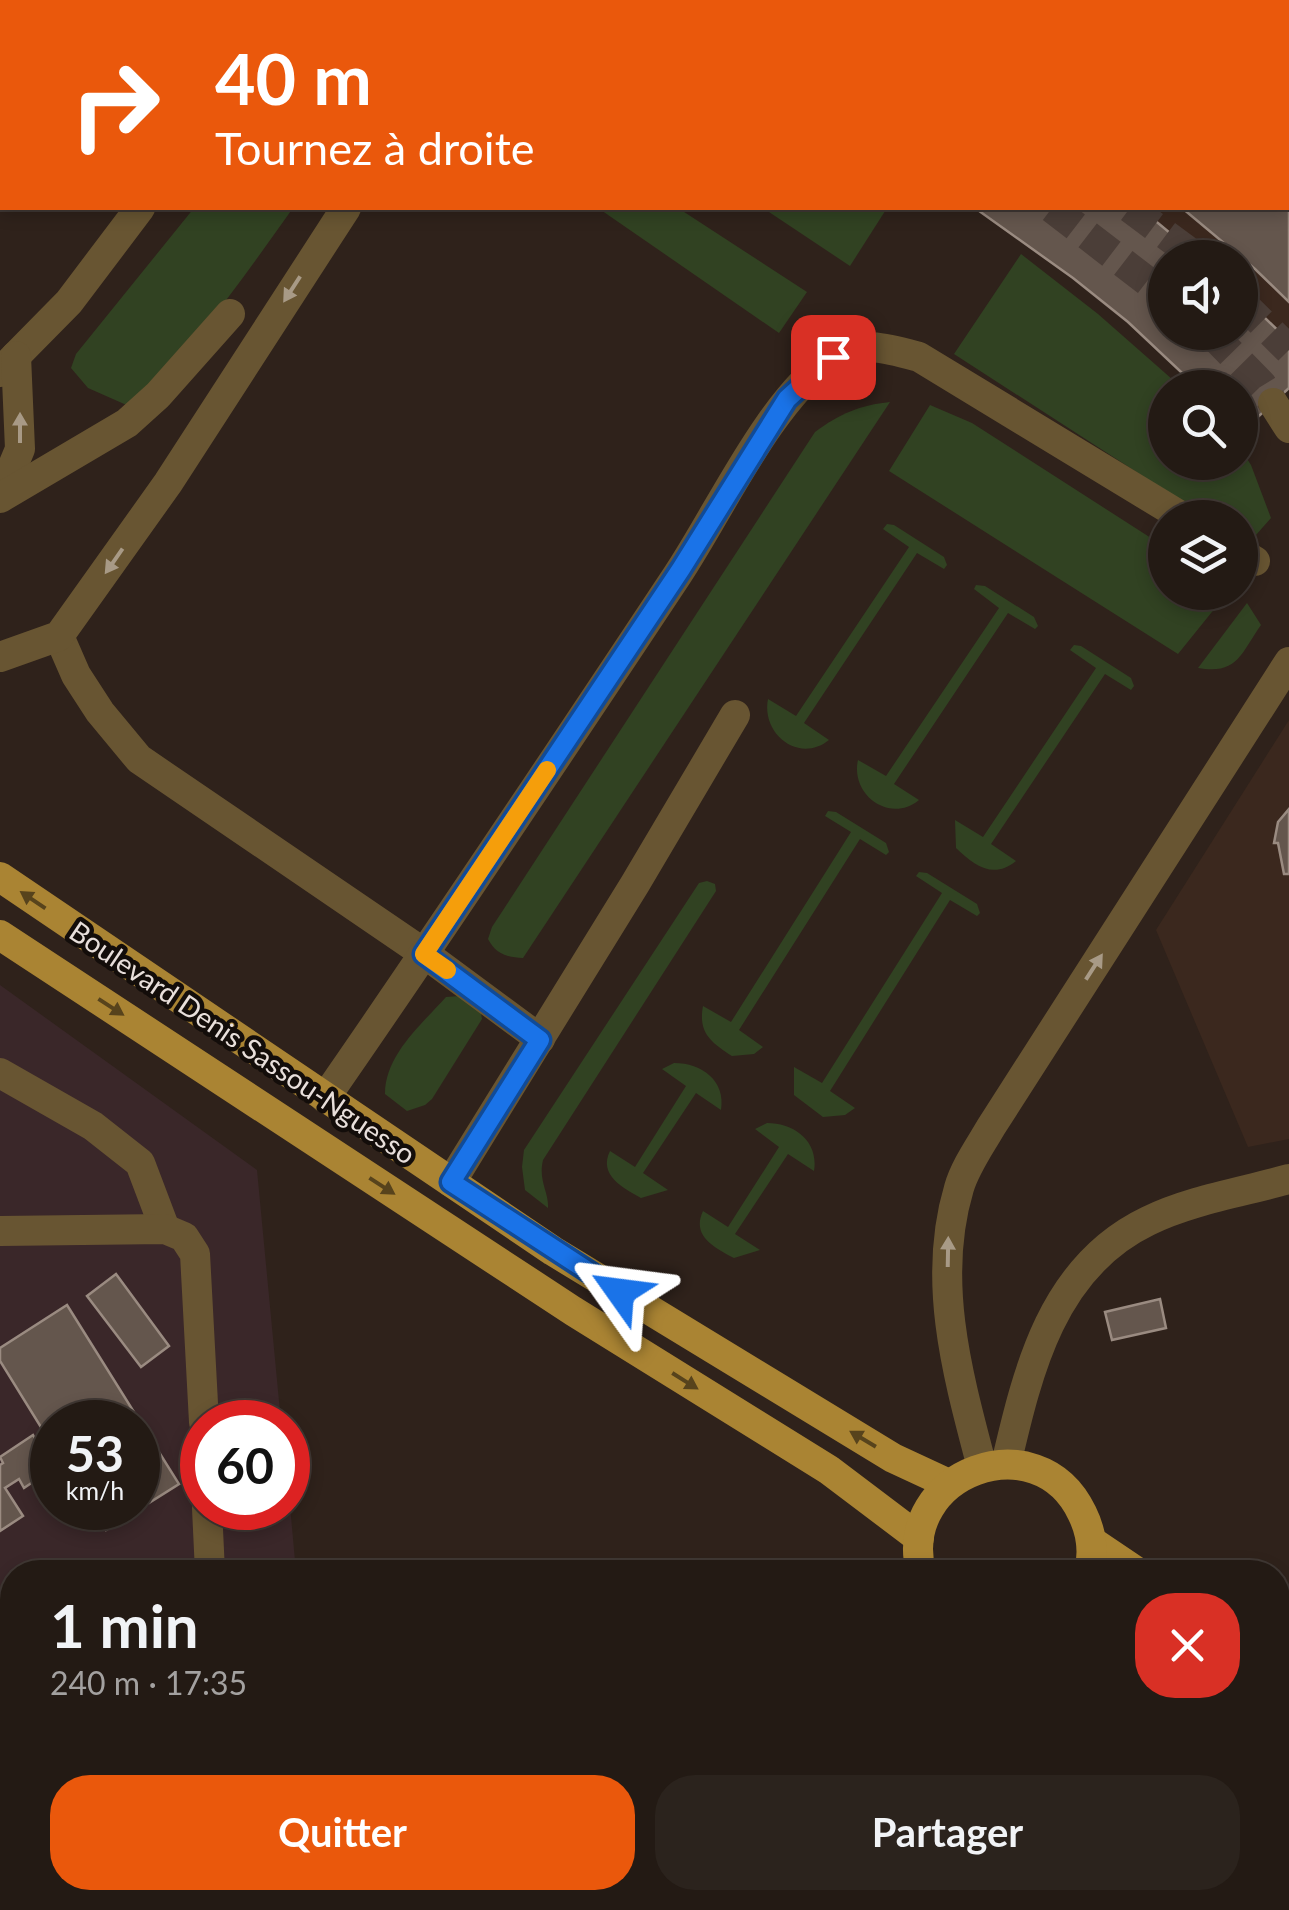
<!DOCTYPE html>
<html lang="fr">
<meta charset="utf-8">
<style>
:root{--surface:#231a14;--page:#2b231d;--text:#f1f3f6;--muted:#a3a1a0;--line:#403834;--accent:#ea580c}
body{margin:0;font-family:Lato,sans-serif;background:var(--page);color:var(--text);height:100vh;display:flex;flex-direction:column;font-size:38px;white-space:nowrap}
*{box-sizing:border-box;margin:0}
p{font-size:32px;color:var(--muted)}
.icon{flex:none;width:55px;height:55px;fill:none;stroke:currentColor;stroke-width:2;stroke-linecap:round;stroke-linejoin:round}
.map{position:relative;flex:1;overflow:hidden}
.sheet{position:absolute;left:0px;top:1560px;width:1290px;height:350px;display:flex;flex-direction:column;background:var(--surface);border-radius:40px 40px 0 0;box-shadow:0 5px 15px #0003,0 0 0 2px var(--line)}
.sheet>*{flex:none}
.top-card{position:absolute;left:0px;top:0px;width:1290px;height:210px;box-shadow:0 5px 15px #0003,0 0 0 2px var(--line);background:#ea580c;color:#fff;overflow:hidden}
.buttons{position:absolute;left:1148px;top:240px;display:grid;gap:20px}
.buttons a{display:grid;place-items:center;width:110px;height:110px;border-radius:50%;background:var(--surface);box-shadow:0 5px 15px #0003,0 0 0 2px var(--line);font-size:50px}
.speed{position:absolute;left:30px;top:1400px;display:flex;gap:20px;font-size:50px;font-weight:700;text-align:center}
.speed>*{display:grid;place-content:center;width:130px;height:130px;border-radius:50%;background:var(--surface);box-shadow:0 5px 15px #0003,0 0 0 2px var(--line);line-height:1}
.speed small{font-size:25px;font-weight:400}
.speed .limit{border:15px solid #d22;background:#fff;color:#111}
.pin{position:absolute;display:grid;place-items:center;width:85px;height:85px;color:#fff;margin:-42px;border-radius:20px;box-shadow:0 5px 15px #0006}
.me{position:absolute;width:110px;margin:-55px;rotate:301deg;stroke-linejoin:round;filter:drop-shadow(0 0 8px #0008)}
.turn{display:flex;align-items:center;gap:35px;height:210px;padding:0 50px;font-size:45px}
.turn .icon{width:130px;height:130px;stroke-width:2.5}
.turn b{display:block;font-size:70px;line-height:85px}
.round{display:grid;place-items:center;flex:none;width:105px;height:105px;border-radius:40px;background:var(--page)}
.overview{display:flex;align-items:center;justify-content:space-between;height:170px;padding:0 50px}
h1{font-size:60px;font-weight:700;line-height:75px}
.cta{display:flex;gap:20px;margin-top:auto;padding:20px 50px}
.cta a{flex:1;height:115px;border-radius:40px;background:var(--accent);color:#fff;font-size:40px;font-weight:700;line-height:115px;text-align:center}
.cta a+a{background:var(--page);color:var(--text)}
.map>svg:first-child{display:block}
</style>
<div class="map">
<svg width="1289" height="1910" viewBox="0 0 1289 1910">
<rect width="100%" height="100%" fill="#2f221b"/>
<path fill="#3a2729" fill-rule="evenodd" d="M 0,985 L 257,1170 L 281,1422 L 202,1422 L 202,1508 L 288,1508 L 288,1483 L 296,1572 L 12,1572 L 12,1898 L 328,1898 L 330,1910 L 0,1910 ZM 52,1422 L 138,1422 L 138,1508 L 52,1508 Z"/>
<g fill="#3b281e" fill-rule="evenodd">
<path d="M 626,0 L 1289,0 L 1289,388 L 1244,430 L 1240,426 L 1240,388 L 1198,387 L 1128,322 L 1073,278 L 975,208 L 1288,208 L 1288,2 L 625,2 ZM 1165,258 L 1240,258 L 1240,332 L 1165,332 Z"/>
<polygon points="1289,720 1289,1139 1248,1147 1156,930"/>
</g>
<g fill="#314222">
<path d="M 194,208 L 293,208 C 243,278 195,348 131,407 L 88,388 L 71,368 L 76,354 Z"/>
<polygon points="598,208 678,208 807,292 779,333"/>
<polygon points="763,208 887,208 850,266"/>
<polygon points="1021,254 1098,314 1181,387 1165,388 1165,462 1240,462 1240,448 1251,465 1271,518 1248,544 1240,539 1240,518 1206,517 954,354"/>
<path d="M 890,402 L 523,958 C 506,957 496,954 488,939 L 492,927 L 815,432 C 839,414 860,405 890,402 Z"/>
<polygon points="930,405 972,423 1165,547 1165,592 1226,593 1224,597 1178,654 889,471"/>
<path d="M 887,524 L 894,525 L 944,557 L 947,565 L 944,569 L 917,553 L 804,723 L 829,740 C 799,764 761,734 768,699 L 796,716 L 909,547 L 883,529 Z"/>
<path d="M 976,585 L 985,586 L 1034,617 L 1038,626 L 1035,629 L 1008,613 L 894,784 L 919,800 C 890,824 850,795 858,760 L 886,776 L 999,608 L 974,589 Z"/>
<path d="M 1247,603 L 1261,625 C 1241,653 1238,675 1198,668 Z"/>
<path d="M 1074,645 L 1081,646 L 1131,678 L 1134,686 L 1131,690 L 1105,674 L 991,844 L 1016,861 C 993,880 974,865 956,848 L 955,820 L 983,837 L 1096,668 L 1070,650 Z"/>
<path d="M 828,811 L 836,812 L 886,843 L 889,852 L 886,855 L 860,839 L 739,1030 L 763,1047 L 754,1054 L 732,1056 C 711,1042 698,1033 703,1006 L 731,1022 L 851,832 L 825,816 Z"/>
<polygon points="919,872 927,873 977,904 980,913 977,916 950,900 830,1091 855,1108 845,1115 823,1117 794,1095 794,1067 822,1083 942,893 916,876"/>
<path d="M 707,881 L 715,884 L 716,891 L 543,1160 C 538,1181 549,1192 548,1208 L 525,1190 L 522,1167 L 524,1150 L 699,883 Z"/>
<path d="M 460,996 L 480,1008 L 482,1019 L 432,1099 L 425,1105 L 407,1111 L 385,1094 C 385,1055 421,1025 446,997 Z"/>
<path d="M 674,1063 C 702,1063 726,1081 721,1110 L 696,1093 L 643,1173 L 668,1190 L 641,1198 C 623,1188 598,1175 610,1151 L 635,1167 L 686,1086 L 662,1069 Z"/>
<path d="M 767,1123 C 794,1123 819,1141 814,1171 L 788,1154 L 735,1234 L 760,1250 L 734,1258 C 715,1248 691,1236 703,1211 L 728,1227 L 779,1147 L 755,1129 Z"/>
</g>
<g fill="#64564d" stroke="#9a8b81" stroke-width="2.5">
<polygon points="626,0 807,0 812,2 625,2"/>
<polygon points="855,0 1289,0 1289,302 1255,269 1182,208 1288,208 1288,2"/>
<polygon points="975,208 1140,208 1200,258 1165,258 1165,332 1240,332 1240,294 1289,341 1289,388 1244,430 1240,426 1240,388 1198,388 1128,322 1073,278"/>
<polygon points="1289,809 1289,874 1284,874 1278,843 1274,843 1278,822"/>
<polygon points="116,1274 169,1346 141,1367 87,1296"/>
<polygon points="1160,1299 1166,1328 1112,1340 1105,1312"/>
<polygon points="67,1305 179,1484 106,1530 92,1508 138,1508 138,1422 52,1422 52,1445 0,1361 0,1348"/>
<polygon points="33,1435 52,1469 24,1488 19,1479 5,1488 23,1516 0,1531 0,1465 3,1463 0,1457"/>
<polygon points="12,1583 12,1657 0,1663 0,1591"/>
<polygon points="0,1724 12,1744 12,1784 0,1792"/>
<polygon points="1278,1837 1289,1847 1289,1910 1137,1910 1130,1898 1278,1898"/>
<polygon points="315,1898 318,1910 257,1910"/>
</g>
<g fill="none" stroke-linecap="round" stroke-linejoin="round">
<g stroke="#4b3e38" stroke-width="30" stroke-dasharray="30 15" stroke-linecap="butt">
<polyline points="790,0 795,2"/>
<polyline points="1052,208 1165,295"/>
<polyline points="1130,208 1197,258"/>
<polyline points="1240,301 1289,350"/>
<polyline points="1210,332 1262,385 1273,403"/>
</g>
<g stroke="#685532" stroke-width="30">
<polyline points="274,2 276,0"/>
<polyline points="498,2 501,0"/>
<polyline points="594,2 608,2"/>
<polyline points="0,372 69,302 140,208"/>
<polyline points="1273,403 1289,428"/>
<polyline points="0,497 20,449 16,356"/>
<polyline points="0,498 127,423 158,395 230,314"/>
<polyline points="1240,552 1255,561"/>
<polyline points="59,636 76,675 100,712 139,759 425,954 540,1039"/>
<polyline points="0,657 59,636 168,483 346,208"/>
<polyline points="0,1073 93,1126 140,1163 165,1229"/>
<path d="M 325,1098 C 445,925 562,749 678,574 C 721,509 769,402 831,358 C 858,339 890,349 919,357 L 1184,518"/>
<polyline points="451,1182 635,884 735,715"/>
<polyline points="0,1231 165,1229 184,1237 195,1254 204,1422"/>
<path d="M 1006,1464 C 1028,1370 1052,1267 1148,1221 C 1191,1200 1243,1192 1289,1179"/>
<path d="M 982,1467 C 958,1376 931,1281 959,1188 C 965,1167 980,1146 991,1127 L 1289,662"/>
<polyline points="207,1508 210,1572"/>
<polyline points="0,1844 12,1836"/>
<polyline points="921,1910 922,1898"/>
</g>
<g stroke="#aa8433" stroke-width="30">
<polyline points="0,877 553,1251 893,1458 949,1484"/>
<polyline points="0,935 573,1311 829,1470 919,1538"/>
<polyline points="1091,1541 1137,1572"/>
<path d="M 921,1572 C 896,1473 1038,1420 1082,1513 C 1091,1531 1094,1552 1089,1572"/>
<polyline points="1278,1644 1289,1649"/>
<polyline points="1278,1701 1289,1705"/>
</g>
</g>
<defs><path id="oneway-solid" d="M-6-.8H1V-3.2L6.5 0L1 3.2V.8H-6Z" transform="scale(2.5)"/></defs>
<g fill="#a89a86">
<use href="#oneway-solid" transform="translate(292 289) rotate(123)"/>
<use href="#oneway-solid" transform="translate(20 428) rotate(-90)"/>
<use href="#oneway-solid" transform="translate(114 561) rotate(125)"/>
<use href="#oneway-solid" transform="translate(1094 967) rotate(-57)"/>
<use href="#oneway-solid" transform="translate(948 1252) rotate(-89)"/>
</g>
<g fill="#57431c">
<use href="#oneway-solid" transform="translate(33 900) rotate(-146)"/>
<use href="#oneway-solid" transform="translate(111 1007) rotate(33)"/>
<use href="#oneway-solid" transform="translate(382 1186) rotate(33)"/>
<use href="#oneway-solid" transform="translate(685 1381) rotate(32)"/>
<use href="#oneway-solid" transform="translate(863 1439) rotate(-149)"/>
</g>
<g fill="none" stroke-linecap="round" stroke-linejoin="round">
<g stroke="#114b97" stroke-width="25">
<polyline id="route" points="620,1292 451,1182 540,1040 424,954 681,569 787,399 833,357"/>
</g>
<use href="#route" stroke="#1a73e8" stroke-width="18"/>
<polyline stroke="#f59e0b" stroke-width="18" points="447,970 424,954 547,770"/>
</g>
<g text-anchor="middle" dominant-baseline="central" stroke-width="9" stroke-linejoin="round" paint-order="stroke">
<g font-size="28" fill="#e8dfdb" stroke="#130d0a">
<text transform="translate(243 1042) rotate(34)">Boulevard Denis Sassou-Nguesso</text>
</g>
</g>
</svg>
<div class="buttons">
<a><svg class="icon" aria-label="sound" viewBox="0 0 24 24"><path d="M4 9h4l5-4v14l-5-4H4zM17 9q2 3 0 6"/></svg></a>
<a><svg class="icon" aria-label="search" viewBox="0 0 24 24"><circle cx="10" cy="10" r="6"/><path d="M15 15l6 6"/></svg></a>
<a><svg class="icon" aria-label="layers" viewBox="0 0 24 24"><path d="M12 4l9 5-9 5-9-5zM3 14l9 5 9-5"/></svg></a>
</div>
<div class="speed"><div>53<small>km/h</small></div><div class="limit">60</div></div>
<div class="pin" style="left:833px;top:357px;background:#d93025"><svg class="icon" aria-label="arrive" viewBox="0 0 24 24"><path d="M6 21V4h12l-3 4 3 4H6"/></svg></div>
<svg class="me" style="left:620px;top:1292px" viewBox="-20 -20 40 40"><path d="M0-17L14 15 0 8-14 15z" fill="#1a73e8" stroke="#fff" stroke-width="4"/></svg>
<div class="top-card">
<div class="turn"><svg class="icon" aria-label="right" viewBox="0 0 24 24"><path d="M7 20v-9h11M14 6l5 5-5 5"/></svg><div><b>40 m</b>Tournez à droite</div></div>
</div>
<section class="sheet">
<div class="overview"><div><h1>1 min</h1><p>240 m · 17:35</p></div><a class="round" style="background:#d93025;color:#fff"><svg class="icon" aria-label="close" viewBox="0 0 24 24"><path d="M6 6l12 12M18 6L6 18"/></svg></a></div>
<div class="cta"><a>Quitter</a><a>Partager</a></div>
</section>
</div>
